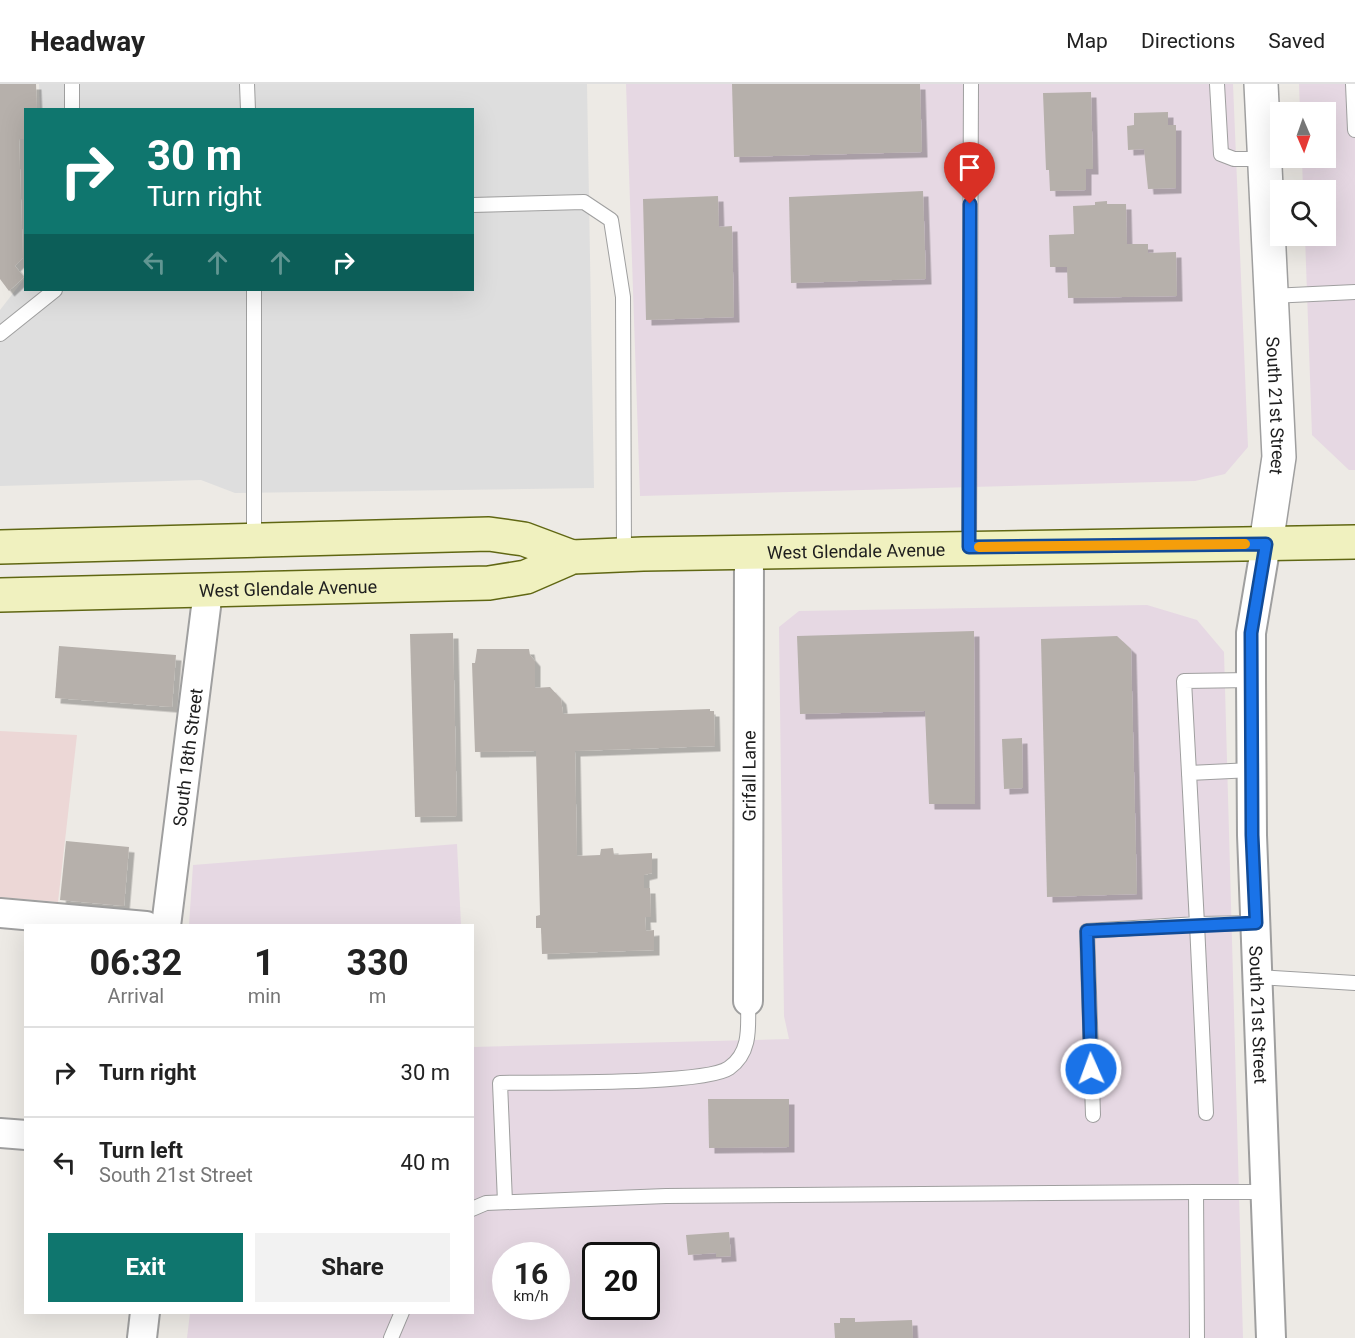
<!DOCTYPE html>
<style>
:root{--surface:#fff;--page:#f2f2f2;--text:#222;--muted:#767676;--line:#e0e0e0;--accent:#0f766e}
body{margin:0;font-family:Roboto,sans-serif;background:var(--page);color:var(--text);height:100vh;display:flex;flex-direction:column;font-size:22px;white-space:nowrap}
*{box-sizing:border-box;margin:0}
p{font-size:20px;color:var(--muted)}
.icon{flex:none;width:33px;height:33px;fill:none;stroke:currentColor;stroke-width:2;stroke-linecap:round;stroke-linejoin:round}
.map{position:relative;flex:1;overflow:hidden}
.panel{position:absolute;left:24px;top:840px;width:450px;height:390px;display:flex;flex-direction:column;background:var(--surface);border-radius:0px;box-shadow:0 6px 24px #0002}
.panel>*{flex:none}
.guide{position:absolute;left:24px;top:24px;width:450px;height:183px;border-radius:0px;box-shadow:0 6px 24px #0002;background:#0f766e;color:#fff;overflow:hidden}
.needle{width:39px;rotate:178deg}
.buttons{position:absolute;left:1270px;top:18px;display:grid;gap:12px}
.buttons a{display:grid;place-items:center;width:66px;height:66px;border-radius:0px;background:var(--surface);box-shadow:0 6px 24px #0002;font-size:30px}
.speed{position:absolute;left:492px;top:1158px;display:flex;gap:12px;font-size:30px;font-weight:700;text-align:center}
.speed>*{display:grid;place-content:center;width:78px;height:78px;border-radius:50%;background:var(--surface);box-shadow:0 6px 24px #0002;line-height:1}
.speed small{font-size:15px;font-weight:400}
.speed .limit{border:3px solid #111;border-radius:9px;background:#fff;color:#111}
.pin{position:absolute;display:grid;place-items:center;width:51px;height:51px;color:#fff;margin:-62px -26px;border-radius:50% 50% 50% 0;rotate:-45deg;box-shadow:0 0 6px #0007}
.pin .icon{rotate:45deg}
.me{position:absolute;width:66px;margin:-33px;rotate:358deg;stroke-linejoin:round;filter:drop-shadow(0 0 4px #0008)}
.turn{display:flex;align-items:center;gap:21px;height:126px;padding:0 24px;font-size:27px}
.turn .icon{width:78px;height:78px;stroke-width:2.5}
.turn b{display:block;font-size:42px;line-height:51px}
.lanes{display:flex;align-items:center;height:57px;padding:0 24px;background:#0003;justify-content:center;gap:30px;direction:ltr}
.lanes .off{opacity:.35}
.eta{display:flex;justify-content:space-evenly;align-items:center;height:102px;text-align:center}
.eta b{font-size:36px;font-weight:700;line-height:42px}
.primary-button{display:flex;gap:12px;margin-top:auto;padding:12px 24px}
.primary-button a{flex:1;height:69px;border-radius:0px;background:var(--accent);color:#fff;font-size:24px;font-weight:700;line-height:69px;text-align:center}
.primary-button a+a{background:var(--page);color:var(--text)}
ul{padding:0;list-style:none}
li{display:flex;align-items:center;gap:18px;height:90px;padding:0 24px;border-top:2px solid var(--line)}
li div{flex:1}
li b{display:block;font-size:22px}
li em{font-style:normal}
header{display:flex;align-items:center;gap:36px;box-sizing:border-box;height:84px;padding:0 30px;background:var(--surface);border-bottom:2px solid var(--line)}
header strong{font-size:28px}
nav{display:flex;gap:33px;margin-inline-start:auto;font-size:21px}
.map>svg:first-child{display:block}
</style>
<header>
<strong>Headway</strong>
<nav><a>Map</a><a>Directions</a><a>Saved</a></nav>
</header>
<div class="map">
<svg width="1355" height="1254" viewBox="0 0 1355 1254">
<defs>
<filter id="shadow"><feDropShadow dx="5.5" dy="5.5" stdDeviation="0" flood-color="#0004"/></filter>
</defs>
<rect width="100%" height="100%" fill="#edeae5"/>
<polygon fill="#ecd7d6" points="0,647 77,651 58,818 0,813"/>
<g fill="#e6d8e3" fill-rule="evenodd">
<polygon points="626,0 1233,0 1248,363 1225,390 1195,397 640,412"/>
<polygon points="1299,0 1355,0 1355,386 1349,386 1312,351 1305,152 1326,152 1326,106 1303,106 1302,74 1326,74 1326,28 1300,28"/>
<path d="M 1147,521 L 1197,536 L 1224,568 L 1243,1254 L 187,1254 L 190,1229 L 472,1228 L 473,963 L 789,955 L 784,932 L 779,543 L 799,527 ZM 506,1172 L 556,1172 L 556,1222 L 506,1222 ZM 596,1172 L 646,1172 L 646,1222 L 596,1222 Z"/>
<polygon points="457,760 461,841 189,841 193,781"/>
</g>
<polygon fill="#dedede" points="39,0 587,0 594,404 235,409 201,396 0,402 0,226 25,194 26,206 472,206 472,26 40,25"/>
<g fill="#b6b0ab" filter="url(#shadow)">
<polygon points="0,0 36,0 37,26 26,26 26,55 19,55 23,174 15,182 24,193 9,207 0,195"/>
<polygon points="732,0 920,0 922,68 734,73"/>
<polygon points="1091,8 1093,85 1086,85 1086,106 1050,107 1049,86 1046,86 1043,9"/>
<polygon points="1168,28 1168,41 1176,41 1176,104 1148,105 1144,65 1128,66 1127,42 1134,41 1134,29"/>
<polygon points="923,107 926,195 791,199 789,113"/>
<polygon points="718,112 719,143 732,142 734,233 646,236 643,115"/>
<polygon points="1107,117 1107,120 1126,120 1127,160 1148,160 1148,169 1176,168 1177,212 1068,214 1067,183 1050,183 1049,151 1074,150 1073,122 1095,121 1095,118"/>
<polygon points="974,547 975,720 929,720 925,627 800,630 797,552"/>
<polygon points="453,549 457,732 415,733 410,550"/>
<polygon points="1117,552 1131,565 1137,810 1047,813 1041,555"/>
<polygon points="59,562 176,571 172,623 55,614"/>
<polygon points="477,565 529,565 530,571 535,577 535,604 550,603 561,615 563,630 710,625 710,627 714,627 715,662 575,667 577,772 600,771 601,765 613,764 614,771 652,769 652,789 644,791 644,804 650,804 651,833 645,833 646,847 654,846 654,866 542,870 541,844 536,844 536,832 540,831 536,667 475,668 472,579 475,579"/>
<polygon points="1022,654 1023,704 1004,705 1002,655"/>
<polygon points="66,757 129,763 124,822 60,816"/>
<polygon points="708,1015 789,1015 789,1063 709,1064"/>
<polygon points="729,1148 731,1172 716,1173 716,1169 688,1171 686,1151"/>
<polygon points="840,1234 855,1234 855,1238 912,1236 913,1254 835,1254 834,1239 840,1239"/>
</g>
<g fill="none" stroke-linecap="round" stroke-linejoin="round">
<g stroke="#9f9f9f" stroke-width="16">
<g id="service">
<polyline points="72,0 72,26"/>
<polyline points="247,0 248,26"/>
<polyline points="1217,0 1221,70 1234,75 1265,75"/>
<polyline points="1353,0 1355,46"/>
<polyline points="472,121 584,118 611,136 623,213 624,471"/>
<polyline points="1271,212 1355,208"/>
<polyline points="0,250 55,206"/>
<polyline points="254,457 254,206"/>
<polyline points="969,463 971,0"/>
<polyline points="1189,689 1184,597 1251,596"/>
<polyline points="1257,893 1355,899"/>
<polyline points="1206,1029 1197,840 1256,839"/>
<polyline points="1093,1031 1087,847 1197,840 1189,689 1252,686"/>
<path d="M 505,1118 L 500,999 C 539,998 705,1001 729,984 C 752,968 748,941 748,917"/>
<polyline points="472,1125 486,1119 666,1112 1196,1108"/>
<polyline points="391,1254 402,1228"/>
<polyline points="1197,1254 1196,1108 1265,1108"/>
</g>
</g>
<g stroke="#9f9f9f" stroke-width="32">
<g id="minor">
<path id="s1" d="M 1266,460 L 1251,549 L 1251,596 L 1252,751 L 1271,1254"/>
<polyline points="0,829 146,842"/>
<path id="s2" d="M 166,842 L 208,507"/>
<path id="s3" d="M 748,917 L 749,467"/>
<polyline points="0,1049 26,1051"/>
<polyline points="142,1254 145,1228"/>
</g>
</g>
<g stroke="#9f9f9f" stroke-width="36">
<g id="tertiary">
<path id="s4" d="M 1261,0 L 1279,373 L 1266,460"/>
</g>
</g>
<g stroke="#606713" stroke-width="36">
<g id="secondary">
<polyline points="0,463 489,450 524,455 572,473"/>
<path id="s5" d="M 0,511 L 489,499 L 526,493 L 572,473 L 643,470 L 1355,458"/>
</g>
</g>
<use href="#service" stroke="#fff" stroke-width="14"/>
<use href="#minor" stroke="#fff" stroke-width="28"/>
<use href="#tertiary" stroke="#fff" stroke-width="33"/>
<use href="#secondary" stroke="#f0f1bf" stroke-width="33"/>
</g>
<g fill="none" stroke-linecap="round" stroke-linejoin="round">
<g stroke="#114b97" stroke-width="15">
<polyline id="route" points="970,120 969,463 1266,460 1251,549 1252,751 1256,839 1087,847 1091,985"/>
</g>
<use href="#route" stroke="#1a73e8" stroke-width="10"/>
<polyline stroke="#f59e0b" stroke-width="10" points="979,463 1245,460"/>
</g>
<g text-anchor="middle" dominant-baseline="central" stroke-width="4.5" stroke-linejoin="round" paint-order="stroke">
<g font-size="18" fill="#1e1e1e" stroke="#fff">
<text stroke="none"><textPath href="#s4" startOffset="322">South 21st Street</textPath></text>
<text stroke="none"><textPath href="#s5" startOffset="861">West Glendale Avenue</textPath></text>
<text stroke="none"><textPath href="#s5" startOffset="288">West Glendale Avenue</textPath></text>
<text stroke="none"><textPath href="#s2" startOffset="170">South 18th Street</textPath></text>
<text stroke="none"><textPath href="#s3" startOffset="225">Grifall Lane</textPath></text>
<text stroke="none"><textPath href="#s1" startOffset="472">South 21st Street</textPath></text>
</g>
</g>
</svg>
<div class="buttons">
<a><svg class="needle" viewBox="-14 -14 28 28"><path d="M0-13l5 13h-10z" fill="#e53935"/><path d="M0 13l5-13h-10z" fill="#767676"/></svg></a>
<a><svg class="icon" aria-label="search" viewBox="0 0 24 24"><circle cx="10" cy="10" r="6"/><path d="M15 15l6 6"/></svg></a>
</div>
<div class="speed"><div>16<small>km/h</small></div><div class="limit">20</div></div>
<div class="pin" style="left:970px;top:120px;background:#d93025"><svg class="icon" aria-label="arrive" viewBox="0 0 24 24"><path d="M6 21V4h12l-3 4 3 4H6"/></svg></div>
<svg class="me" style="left:1091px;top:985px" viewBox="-20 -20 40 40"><circle r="17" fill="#1a73e8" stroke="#fff" stroke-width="3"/><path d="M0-11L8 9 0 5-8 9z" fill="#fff"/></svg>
<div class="guide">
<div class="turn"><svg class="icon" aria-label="right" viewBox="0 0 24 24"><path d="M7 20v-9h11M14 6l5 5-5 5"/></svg><div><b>30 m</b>Turn right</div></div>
<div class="lanes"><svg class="icon off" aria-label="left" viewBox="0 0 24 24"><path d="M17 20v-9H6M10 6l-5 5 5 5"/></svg><svg class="icon off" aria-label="ahead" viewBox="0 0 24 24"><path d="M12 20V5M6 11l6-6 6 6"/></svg><svg class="icon off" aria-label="ahead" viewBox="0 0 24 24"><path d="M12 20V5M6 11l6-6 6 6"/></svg><svg class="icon" aria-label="right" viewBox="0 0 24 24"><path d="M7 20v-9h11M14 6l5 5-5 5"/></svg></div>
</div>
<section class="panel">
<div class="eta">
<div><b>06:32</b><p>Arrival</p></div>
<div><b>1</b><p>min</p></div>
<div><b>330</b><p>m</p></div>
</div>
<ul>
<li><svg class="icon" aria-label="right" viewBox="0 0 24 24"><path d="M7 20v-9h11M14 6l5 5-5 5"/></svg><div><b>Turn right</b></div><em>30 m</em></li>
<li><svg class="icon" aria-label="left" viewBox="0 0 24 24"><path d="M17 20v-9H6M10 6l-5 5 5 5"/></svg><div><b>Turn left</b><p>South 21st Street</p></div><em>40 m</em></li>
</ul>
<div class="primary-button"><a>Exit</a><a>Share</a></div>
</section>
</div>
